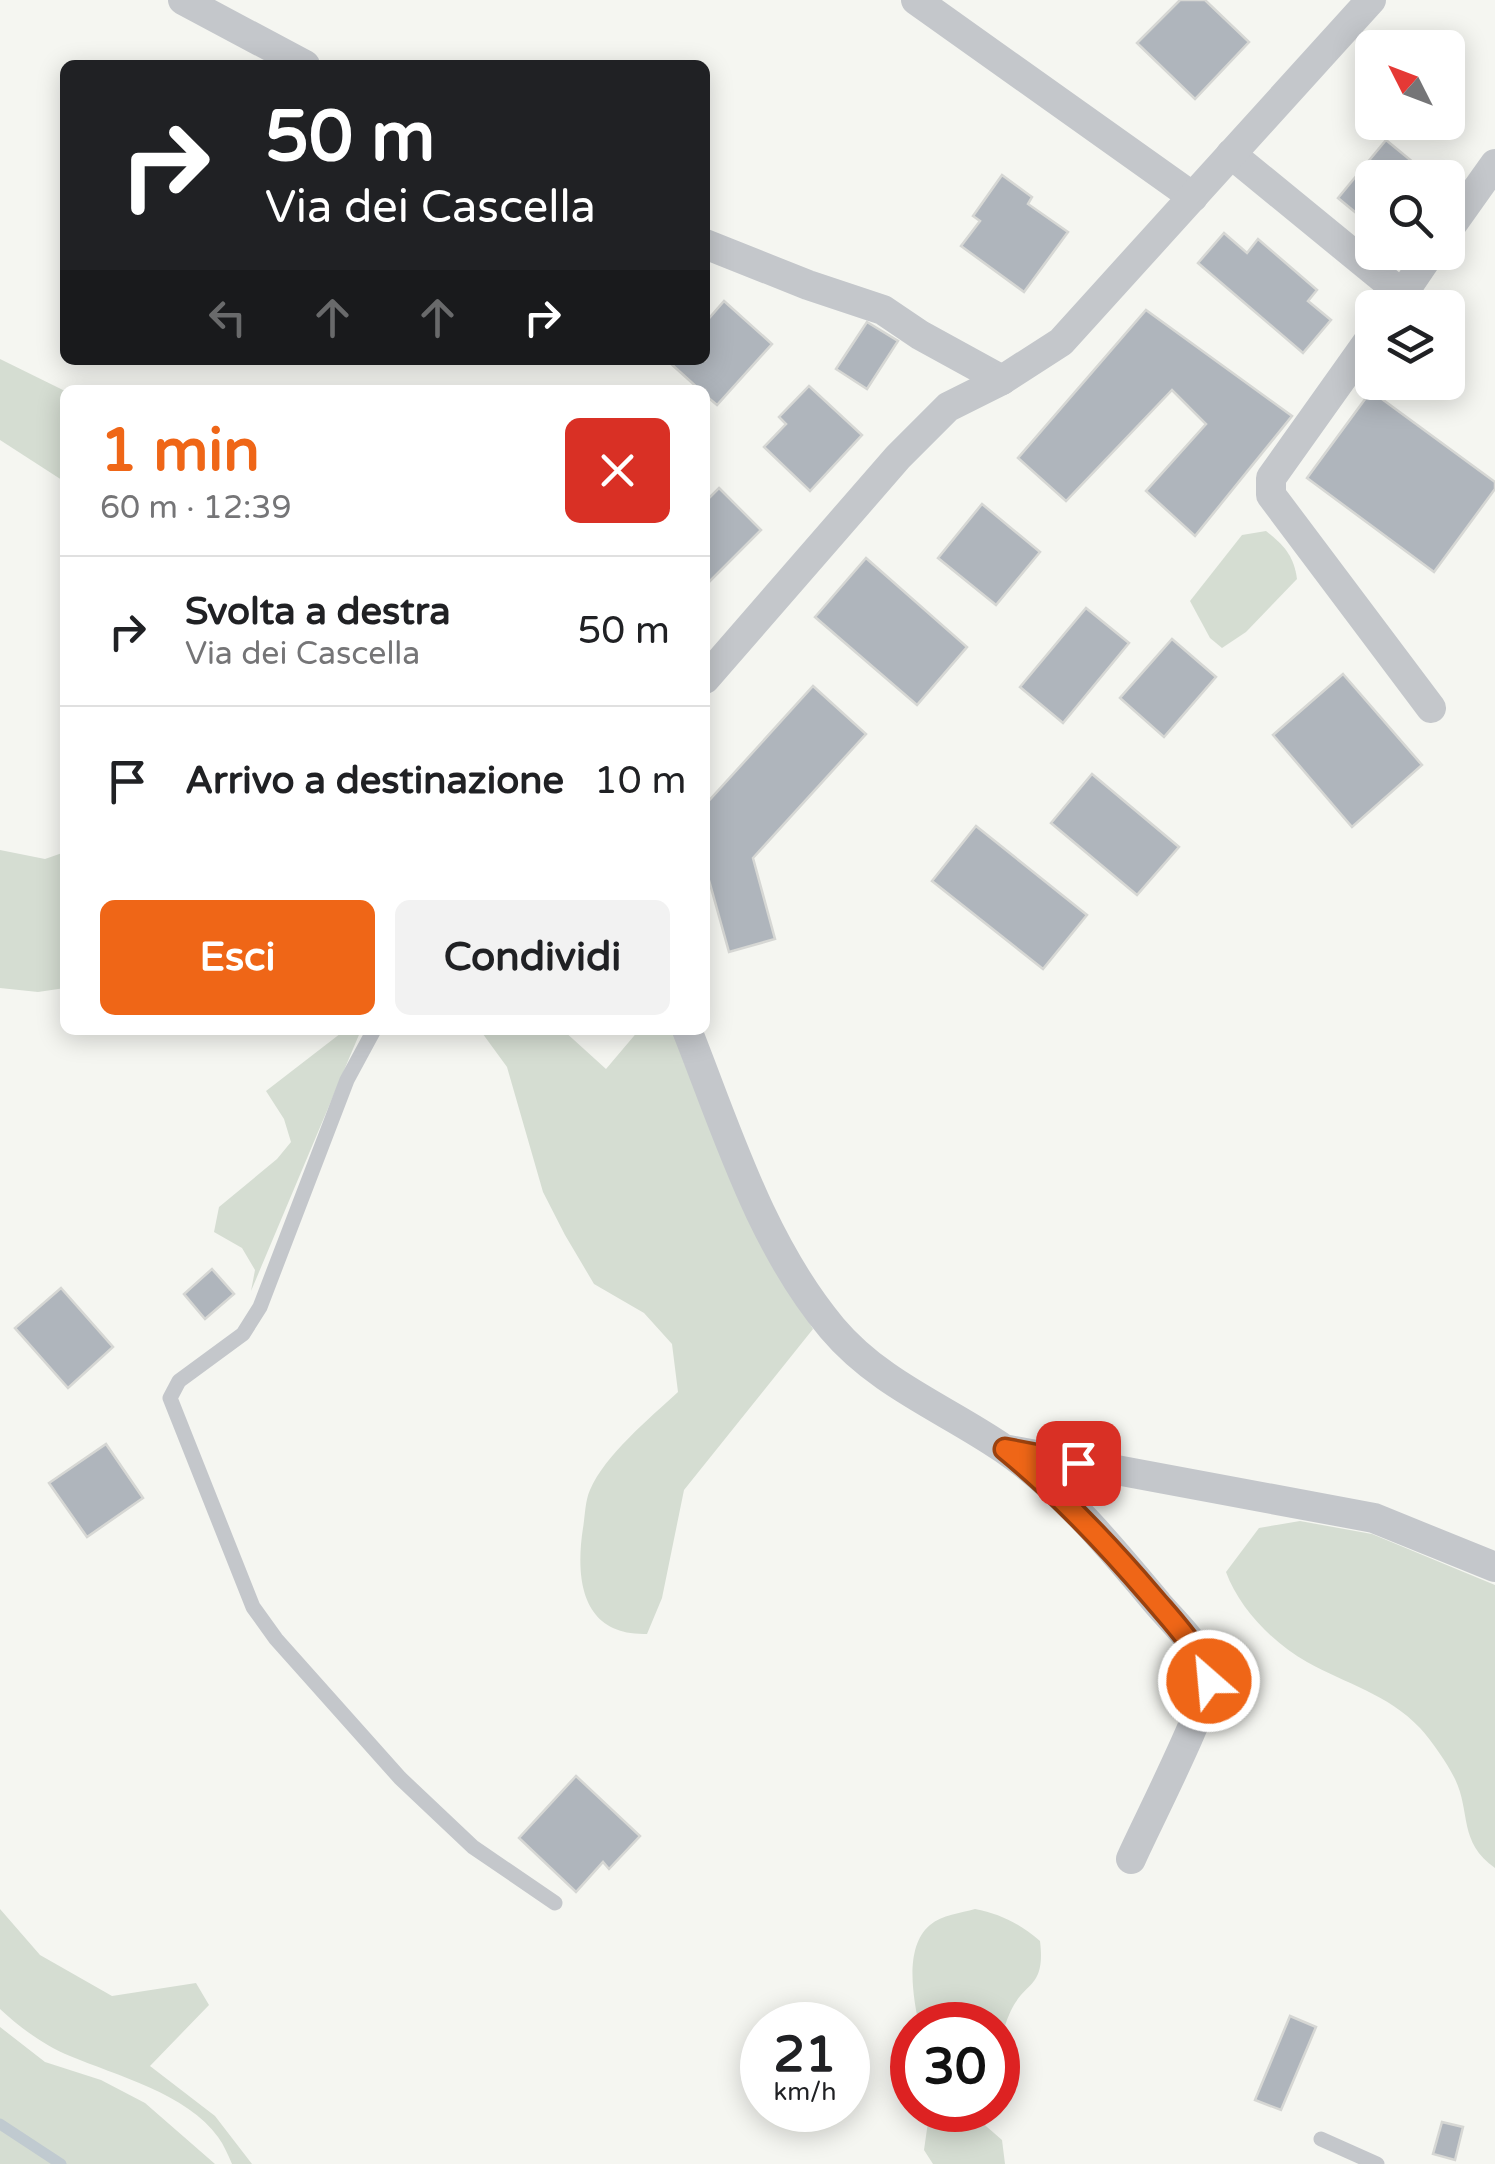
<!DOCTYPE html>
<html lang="it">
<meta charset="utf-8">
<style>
:root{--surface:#fff;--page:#f2f2f2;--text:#202124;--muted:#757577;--line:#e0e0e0;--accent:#ef6617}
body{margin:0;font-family:"Varela Round",sans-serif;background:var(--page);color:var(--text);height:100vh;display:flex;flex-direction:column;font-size:38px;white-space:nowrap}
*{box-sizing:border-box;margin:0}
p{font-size:32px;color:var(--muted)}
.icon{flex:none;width:55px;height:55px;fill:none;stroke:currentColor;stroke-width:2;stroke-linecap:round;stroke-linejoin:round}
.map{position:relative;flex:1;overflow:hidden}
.sheet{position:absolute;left:60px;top:385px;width:650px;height:650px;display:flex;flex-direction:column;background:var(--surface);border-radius:15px;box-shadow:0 5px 25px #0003}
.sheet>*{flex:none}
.hud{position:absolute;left:60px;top:60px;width:650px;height:305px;border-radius:15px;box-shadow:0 5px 25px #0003;background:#202124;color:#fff;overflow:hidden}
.needle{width:65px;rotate:312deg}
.buttons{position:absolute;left:1355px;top:30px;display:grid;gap:20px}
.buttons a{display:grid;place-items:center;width:110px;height:110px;border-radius:15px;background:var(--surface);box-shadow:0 5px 25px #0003;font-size:50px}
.speed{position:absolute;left:740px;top:2002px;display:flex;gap:20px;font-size:50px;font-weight:700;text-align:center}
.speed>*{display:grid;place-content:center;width:130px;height:130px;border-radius:50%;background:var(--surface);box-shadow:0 5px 25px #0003;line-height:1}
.speed small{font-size:25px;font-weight:400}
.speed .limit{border:15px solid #d22;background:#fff;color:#111}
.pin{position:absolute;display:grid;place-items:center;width:85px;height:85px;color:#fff;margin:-42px;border-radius:20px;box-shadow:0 5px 15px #0006}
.me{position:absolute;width:110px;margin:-55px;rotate:333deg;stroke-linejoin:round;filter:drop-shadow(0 0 8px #0008)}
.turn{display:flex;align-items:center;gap:35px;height:210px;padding:0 40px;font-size:45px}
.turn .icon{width:130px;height:130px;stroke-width:2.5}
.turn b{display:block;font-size:70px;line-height:85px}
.lanes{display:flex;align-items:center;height:95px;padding:0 40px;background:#0003;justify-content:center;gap:50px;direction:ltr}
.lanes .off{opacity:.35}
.round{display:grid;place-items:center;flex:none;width:105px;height:105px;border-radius:15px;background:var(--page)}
.headline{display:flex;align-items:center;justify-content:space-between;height:170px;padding:0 40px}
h1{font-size:60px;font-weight:700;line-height:75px;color:var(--accent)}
.cta{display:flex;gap:20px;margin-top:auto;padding:20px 40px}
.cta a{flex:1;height:115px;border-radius:15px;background:var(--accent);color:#fff;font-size:40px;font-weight:700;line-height:115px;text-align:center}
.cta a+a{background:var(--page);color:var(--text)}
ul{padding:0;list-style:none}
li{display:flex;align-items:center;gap:30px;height:150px;padding:0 40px;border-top:2px solid var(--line)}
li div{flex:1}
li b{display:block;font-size:38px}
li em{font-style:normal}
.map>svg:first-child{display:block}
</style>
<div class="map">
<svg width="1495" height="2164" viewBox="0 0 1495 2164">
<rect width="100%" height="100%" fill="#f5f6f1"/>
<g fill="#d5ddd2">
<polygon points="0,359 65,391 65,482 0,440"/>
<path d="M 1266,531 C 1284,545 1294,556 1297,579 L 1246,632 L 1222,648 L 1210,638 L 1190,601 L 1242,535 Z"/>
<polygon points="0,850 45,859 65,852 65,988 38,992 0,988"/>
<polygon points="345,1030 361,1030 251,1291 255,1270 242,1248 214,1232 219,1207 277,1159 291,1142 284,1119 266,1091"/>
<path d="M 480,1030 L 563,1030 L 606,1069 L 639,1030 L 676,1030 L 795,1298 L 813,1329 L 684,1490 L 662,1598 L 647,1634 C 582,1636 575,1580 583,1528 C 585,1517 585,1501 590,1490 C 605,1455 650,1418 678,1392 L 672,1344 L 644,1313 L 594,1284 L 565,1235 L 543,1192 L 507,1067 Z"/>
<path d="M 1300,1521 L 1372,1534 L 1495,1585 L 1495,1868 C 1458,1842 1471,1812 1455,1779 C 1447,1763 1432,1741 1420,1728 C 1388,1694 1346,1684 1307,1662 C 1273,1643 1239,1608 1226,1572 L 1259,1528 Z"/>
<path d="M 0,1909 L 40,1955 L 112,1996 L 196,1983 L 209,2005 L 150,2066 L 215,2116 L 252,2164 L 232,2164 C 228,2155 224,2145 218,2137 C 188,2094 115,2075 70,2056 C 45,2046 19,2027 0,2009 Z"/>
<path d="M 975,1909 C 1001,1914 1020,1924 1040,1941 C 1046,1991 1023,1980 1009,2015 C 1003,2027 1003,2042 998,2055 L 998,2025 L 919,2025 C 913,1996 904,1947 930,1925 C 942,1915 961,1913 975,1909 Z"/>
<polygon points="0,2027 45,2062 101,2080 145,2103 215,2164 0,2164"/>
<path d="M 951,2110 C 972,2111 987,2127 1002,2140 L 1005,2164 L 933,2164 L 924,2150 L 928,2122 Z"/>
</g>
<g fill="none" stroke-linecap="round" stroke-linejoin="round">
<polyline stroke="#c0cad0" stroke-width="11" points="0,2124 61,2164"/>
</g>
<g fill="#afb5bc" stroke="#d6d7d4" stroke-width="2.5">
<polygon points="1180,0 1205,0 1249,42 1195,99 1137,43"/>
<polygon points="1386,140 1431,177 1372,178 1372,226 1338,198"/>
<polygon points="1002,175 1032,197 1028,204 1068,232 1024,292 961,246 980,221 973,216"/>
<polygon points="1224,233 1247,253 1258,239 1317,290 1308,301 1331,320 1303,353 1198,263"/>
<polygon points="724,301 772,344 717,405 705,395 705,390 700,390 669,362 705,360 705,323"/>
<polygon points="1146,310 1292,416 1195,536 1146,491 1206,424 1172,390 1066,501 1018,458"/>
<polygon points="867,322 898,341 867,389 836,369"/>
<polygon points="809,386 862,435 810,491 764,447 786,424 779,417"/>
<polygon points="1371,391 1495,482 1495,489 1434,572 1307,478"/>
<polygon points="719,488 761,530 707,584 705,502"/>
<polygon points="982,504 1040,552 996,605 938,558"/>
<polygon points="866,558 967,647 917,705 815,617"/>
<polygon points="1086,608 1129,643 1063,723 1020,687"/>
<polygon points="1172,639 1216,677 1164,737 1120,698"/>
<polygon points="1343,674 1422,765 1352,827 1273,735"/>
<polygon points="813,686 866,734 753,858 775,939 729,952 705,866 705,805"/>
<polygon points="1092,774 1179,847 1137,895 1051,823"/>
<polygon points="976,826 1087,915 1043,969 932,881"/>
<polygon points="212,1269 234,1294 205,1319 184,1294"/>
<polygon points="61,1288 113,1347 68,1388 15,1328"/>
<polygon points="106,1444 143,1498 87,1537 49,1483"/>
<polygon points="576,1776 640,1836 609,1869 603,1862 576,1892 519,1838"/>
<polygon points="1290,2016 1316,2027 1281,2110 1255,2100"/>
<polygon points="1442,2122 1463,2127 1455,2160 1433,2154"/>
</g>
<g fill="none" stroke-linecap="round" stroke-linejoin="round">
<g stroke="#c4c7cb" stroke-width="15">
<polyline points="374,1030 347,1080 260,1307 243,1334 179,1381 170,1398 253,1607 276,1639 400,1778 473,1847 555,1903"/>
<polyline points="1321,2139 1377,2164"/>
</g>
<g stroke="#c4c7cb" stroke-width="30">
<polyline points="183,0 305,65"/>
<polyline points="916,0 1193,197"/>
<polyline points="1231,154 1402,294"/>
<polyline points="1448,230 1495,164"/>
<polyline points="705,244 808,285 883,310 920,335 1002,380"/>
<polyline points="1393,308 1431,252"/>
<polyline points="1372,336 1271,478 1271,495 1431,708"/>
<polyline points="705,679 898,457 948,407 1002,380 1061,342 1371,0"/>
<path d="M 687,1030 C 727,1131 761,1243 832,1328 C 879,1384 946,1409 1004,1449 C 1064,1490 1112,1549 1158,1604 C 1175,1624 1206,1651 1208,1679 C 1210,1701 1144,1829 1131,1859"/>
<polyline points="1009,1450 1374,1518 1495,1567"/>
</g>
</g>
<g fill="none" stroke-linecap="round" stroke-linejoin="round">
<g stroke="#9b420f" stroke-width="25">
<path id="route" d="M 1078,1463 L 1005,1449 C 1060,1494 1107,1544 1153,1598 C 1175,1624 1199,1648 1209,1681"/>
</g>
<use href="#route" stroke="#ef6617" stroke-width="18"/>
</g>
</svg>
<div class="buttons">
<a><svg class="needle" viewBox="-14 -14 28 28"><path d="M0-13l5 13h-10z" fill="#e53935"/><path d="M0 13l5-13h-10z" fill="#757577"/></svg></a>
<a><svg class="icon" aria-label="search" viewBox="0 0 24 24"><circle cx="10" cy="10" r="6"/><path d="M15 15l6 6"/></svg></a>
<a><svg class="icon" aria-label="layers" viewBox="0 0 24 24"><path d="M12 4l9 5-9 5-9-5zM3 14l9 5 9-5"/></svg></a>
</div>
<div class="speed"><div>21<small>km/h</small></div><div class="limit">30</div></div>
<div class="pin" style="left:1078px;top:1463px;background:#d93025"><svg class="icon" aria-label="arrive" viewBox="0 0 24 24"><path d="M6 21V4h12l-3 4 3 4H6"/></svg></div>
<svg class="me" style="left:1209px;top:1681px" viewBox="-20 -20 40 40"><circle r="17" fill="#ef6617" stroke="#fff" stroke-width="3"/><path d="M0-11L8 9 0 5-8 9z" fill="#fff"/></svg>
<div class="hud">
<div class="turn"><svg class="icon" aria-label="right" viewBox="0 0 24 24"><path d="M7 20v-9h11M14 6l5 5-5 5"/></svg><div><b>50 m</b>Via dei Cascella</div></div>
<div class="lanes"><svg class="icon off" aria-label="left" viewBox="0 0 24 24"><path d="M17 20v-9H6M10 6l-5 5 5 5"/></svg><svg class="icon off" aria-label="ahead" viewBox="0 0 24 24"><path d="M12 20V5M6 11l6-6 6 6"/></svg><svg class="icon off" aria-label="ahead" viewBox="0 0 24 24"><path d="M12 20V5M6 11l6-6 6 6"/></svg><svg class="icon" aria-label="right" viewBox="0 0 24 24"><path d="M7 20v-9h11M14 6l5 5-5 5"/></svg></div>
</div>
<section class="sheet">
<div class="headline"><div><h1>1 min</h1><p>60 m · 12:39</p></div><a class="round" style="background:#d93025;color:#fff"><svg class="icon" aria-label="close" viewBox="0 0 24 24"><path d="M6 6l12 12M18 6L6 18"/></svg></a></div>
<ul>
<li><svg class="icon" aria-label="right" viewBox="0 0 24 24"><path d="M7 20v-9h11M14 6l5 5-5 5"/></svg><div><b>Svolta a destra</b><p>Via dei Cascella</p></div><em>50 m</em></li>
<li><svg class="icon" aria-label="arrive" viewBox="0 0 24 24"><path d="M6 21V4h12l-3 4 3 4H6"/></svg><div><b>Arrivo a destinazione</b></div><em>10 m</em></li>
</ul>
<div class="cta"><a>Esci</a><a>Condividi</a></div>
</section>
</div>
